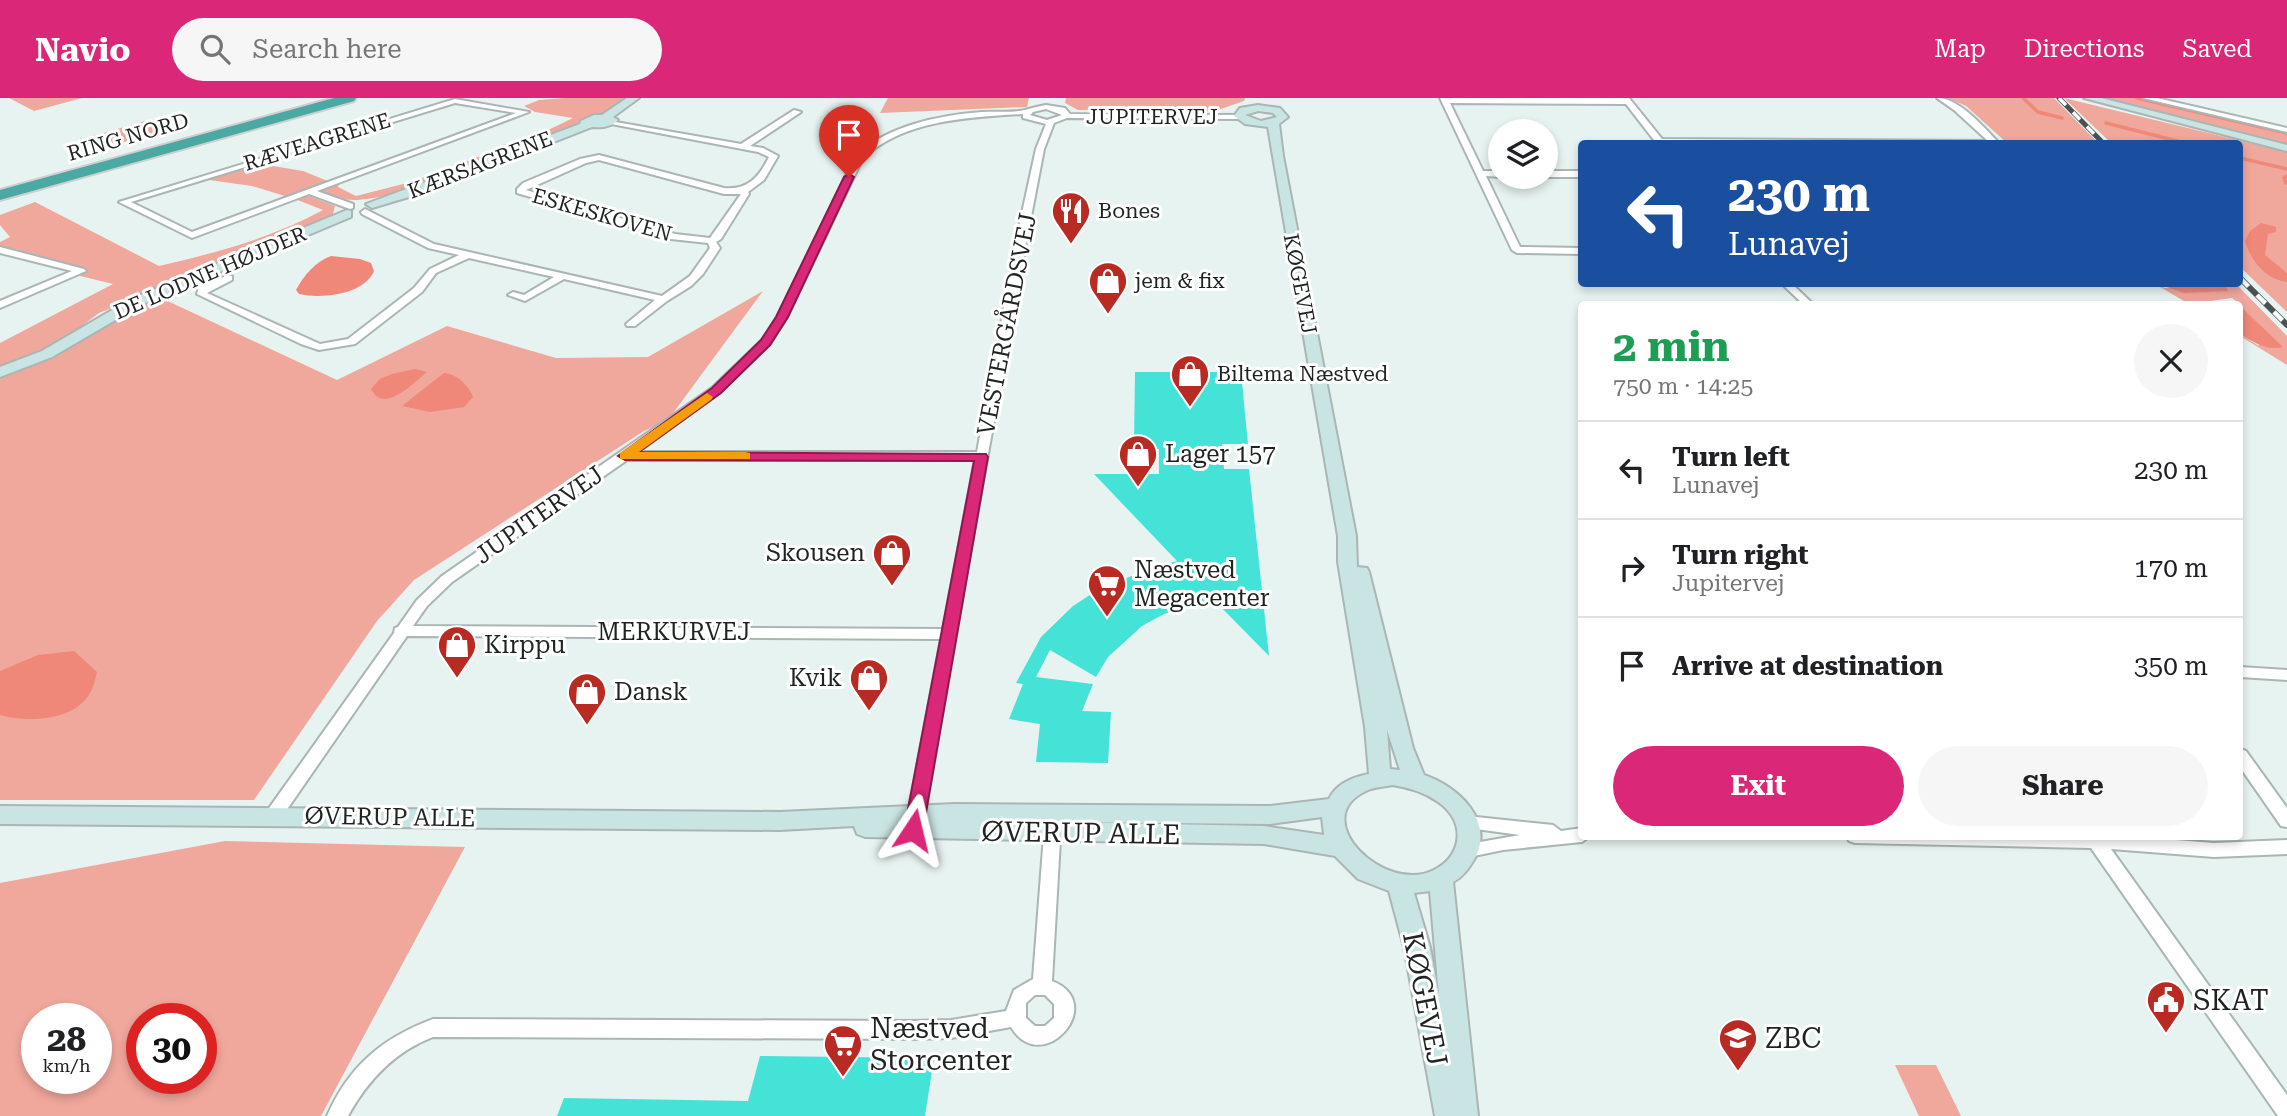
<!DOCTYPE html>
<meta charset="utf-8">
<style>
:root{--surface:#fff;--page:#f6f6f6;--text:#202124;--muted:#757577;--line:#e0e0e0;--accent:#db2777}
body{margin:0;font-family:"Roboto Serif",serif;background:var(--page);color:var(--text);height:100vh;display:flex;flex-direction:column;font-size:26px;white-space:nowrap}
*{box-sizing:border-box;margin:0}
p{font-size:23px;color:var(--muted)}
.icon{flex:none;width:38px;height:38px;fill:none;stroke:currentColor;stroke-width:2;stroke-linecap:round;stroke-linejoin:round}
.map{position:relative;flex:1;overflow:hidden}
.panel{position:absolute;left:1578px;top:203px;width:665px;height:539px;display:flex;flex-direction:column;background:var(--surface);border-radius:7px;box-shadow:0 4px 10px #0003}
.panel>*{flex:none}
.guide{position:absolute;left:1578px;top:42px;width:665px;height:147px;border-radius:7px;box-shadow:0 4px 10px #0003;background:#1a4fa0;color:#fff;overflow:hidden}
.buttons{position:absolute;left:1488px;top:21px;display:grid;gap:14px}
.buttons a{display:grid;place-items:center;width:70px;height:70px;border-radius:50%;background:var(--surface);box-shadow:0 4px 10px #0003;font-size:35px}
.speed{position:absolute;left:21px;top:905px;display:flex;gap:14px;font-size:35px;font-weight:700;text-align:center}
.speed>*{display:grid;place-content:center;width:91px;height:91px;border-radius:50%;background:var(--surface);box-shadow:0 4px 10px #0003;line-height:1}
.speed small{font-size:18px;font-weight:400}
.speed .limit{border:10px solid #d22;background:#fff;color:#111}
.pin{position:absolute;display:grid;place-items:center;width:60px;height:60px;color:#fff;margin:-72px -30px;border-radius:50% 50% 50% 0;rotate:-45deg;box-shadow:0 0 7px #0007}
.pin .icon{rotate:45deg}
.me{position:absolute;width:77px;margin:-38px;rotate:10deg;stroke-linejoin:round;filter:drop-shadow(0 0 5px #0008)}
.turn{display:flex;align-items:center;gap:24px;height:147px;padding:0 35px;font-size:32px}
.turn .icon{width:91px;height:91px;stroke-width:2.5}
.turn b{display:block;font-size:49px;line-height:60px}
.round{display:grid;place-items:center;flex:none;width:74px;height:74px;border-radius:37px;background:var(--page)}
.summary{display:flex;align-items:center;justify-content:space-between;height:119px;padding:0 35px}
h1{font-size:42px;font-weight:700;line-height:52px;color:#1e9e55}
.cta{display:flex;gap:14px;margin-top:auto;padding:14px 35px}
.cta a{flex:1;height:80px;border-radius:42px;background:var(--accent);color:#fff;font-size:28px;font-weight:700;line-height:80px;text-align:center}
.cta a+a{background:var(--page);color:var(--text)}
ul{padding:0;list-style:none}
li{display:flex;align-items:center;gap:21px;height:98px;padding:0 35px;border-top:2px solid var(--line)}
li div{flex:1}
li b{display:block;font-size:26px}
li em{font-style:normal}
header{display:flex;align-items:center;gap:42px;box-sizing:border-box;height:98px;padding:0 35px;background:var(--accent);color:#fff}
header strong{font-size:33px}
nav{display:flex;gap:38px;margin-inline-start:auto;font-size:24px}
.search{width:490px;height:63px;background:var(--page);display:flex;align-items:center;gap:18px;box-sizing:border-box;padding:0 24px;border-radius:38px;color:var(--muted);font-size:26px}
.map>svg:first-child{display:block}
</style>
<header>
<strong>Navio</strong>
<div class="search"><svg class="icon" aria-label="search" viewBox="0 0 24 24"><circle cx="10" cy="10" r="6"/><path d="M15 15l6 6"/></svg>Search here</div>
<nav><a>Map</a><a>Directions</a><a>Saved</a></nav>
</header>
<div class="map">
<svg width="2287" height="1018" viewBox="0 0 2287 1018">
<rect width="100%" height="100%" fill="#e7f3f1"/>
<g fill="#f0a79c" fill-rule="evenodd">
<polygon points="9,0 82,0 34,13"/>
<path d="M 565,0 L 629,0 L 603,16 L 582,21 C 573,35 444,82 420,89 C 400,95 379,100 358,102 C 344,103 329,97 316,93 L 339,85 L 338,89 L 356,98 L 411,84 L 481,58 L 508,45 L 544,34 L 573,20 L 535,14 L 524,8 L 539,2 Z"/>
<polygon points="888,0 1029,0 1027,9 880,15"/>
<polygon points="1066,0 1245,0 1244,3 1215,13 1078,12 1065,5"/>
<polygon points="1948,0 2054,0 2098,45 2007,45 1966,8"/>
<polygon points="2064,0 2287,54 2287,214 2240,169 2240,46 2111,45"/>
<polygon points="2103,0 2143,0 2287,34 2287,46"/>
<polygon points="145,23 173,31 116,46 93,38"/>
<polygon points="255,65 303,73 330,84 288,99 252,88 202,81"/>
<path d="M 306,97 L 335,108 L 333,116 L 310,130 L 99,215 L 63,242 L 24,262 L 0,269 L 0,245 L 113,186 L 76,177 L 85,172 L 0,150 L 0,144 L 10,139 L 0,127 L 0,117 L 35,104 L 159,168 C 216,155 271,140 323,112 L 295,101 Z"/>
<polygon points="2155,186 2165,190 2228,189 2224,186 2236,186 2287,238 2287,267 2240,238 2240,236 2259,248 2240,206 2232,200 2189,206"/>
<polygon points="763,193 668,322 644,333 414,482 377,523 254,702 0,702 0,279 36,266 86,240 121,215 159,199 337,282 447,228 556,260 648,259"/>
<path d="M 225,743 L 465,749 L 321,1018 L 0,1018 L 0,785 ZM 37,920 L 96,920 L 96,980 L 37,980 ZM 142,920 L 201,920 L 201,980 L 142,980 Z"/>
<polygon points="1895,967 1936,967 1961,1018 1919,1018"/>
</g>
<g fill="#ef8879">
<path d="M 2261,125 L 2276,129 L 2276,134 L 2268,136 L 2265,157 L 2287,175 L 2287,184 C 2265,181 2251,163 2245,143 L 2250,133 Z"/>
<path d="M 331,158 L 360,161 L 371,165 L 374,173 C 364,197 321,201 299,196 L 296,192 C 304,177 315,164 331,158 Z"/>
<polygon points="2158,186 2224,186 2228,193 2184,195"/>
<path d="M 2240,208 L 2283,249 C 2267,253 2253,244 2240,236 Z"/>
<path d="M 415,271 L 427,274 C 413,285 384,317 371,291 L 380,281 L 392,276 Z"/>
<path d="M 444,275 C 457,276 468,287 473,299 L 464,309 L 430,314 L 402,308 Z"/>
<path d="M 74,553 L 97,574 C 95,581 94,589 90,595 C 75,623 27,625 0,617 L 0,573 L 38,557 Z"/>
</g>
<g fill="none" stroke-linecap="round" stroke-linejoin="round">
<g stroke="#ef8879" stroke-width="3.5">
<polyline points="2023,0 2038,14 2062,20"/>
<polyline points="2137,0 2287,35"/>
<polyline points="2106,25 2189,46"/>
<polyline points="2240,60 2287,71"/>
<polyline points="2286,85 2284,80 2287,78"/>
</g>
</g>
<g fill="#45e2d8">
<polygon points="1135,274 1241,274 1248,346 1222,346 1224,371 1249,371 1269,558 1212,500 1164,516 1142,528 1108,559 1096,579 1050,552 1036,579 1093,586 1082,613 1111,614 1108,665 1036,664 1040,626 1009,621 1023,586 1016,585 1041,539 1073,508 1096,493 1148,471 1177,463 1094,376 1159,376 1159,351 1139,351 1139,347 1134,347"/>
<polygon points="760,958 934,960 925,1018 557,1018 564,1000 748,1003"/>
</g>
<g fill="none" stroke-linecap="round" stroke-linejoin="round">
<g stroke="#aab5b4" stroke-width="4">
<g id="street">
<path d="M 1440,0 L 1629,0 L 1662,41 L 1988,43 L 1954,12 L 1937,0 C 1960,0 1984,30 2000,46 L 1657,46 L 1626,6 L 1450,5 L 1483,73 L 1500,73 L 1500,79 L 1486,78 L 1520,149 L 1582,150 L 1582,156 L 1517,155 L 1512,152 Z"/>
<polygon points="2143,0 2157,0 2287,30 2287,34"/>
<path d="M 455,1 L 529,14 L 317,93 L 353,106 L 353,110 L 350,111 L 309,96 L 192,140 L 119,104 ZM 455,5 L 516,15 L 192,134 L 131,104 Z"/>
<path d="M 1046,7 L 1065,10 L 1070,16 L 1239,17 L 1243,19 L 1239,21 L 1067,20 L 1054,25 L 1044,51 L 1029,129 L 920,732 L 914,733 L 908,732 L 906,727 L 941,541 L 407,538 L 279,723 L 273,724 L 267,723 L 265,718 L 267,713 L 394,535 L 395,530 L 398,529 L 417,502 L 442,478 L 712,290 L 762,242 L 777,219 L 856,57 C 888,28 939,17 982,14 C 996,13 1012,15 1025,12 C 1032,10 1039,8 1046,7 ZM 1046,11 L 1062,17 L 1047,22 L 1030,17 L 1033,14 ZM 1023,16 L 1023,20 L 1046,26 L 1036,51 L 1019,129 L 977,354 L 638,354 L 720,294 L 770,246 L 787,219 L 863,60 C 904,22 969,19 1023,16 ZM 627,362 L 975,362 L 943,531 L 413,528 L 427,508 L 452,484 Z"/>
<path d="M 794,12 L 801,14 L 750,48 L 763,50 L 778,58 L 764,82 L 748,94 L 749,96 L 721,141 L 716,144 L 720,150 L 703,176 L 691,188 L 667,203 L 635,228 L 627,228 L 626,226 L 655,202 L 564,181 L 525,203 L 508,197 L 513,194 L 524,197 L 554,179 L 469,160 L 436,175 L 422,194 L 355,246 L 319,252 L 301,246 L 197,196 L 199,189 L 226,178 L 232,178 L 232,182 L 207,195 L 320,246 L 348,241 L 414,190 L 430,171 L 459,157 L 428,150 L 362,116 L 361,114 L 365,111 L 434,146 L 662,198 L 690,178 L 710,150 L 708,145 L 671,141 L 517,95 L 517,91 L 523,85 L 580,61 L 599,57 L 724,90 C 748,92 759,79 769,59 L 758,54 L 606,25 L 610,23 L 741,46 ZM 599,62 L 724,96 L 741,96 L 710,140 L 675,136 L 526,92 L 586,65 Z"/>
<rect x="1545" y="73" width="37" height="6"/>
<polygon points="0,149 84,171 86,173 0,210 0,203 72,173 0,155"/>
<polygon points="1782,186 1792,186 1813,206 1803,206"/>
<polygon points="2240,569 2287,572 2287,582 2240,579"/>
<polygon points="2240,651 2246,653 2287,710 2287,729 2281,728 2240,669"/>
<path d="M 1053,718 L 1059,719 L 1061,724 L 1052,883 C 1109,905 1042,981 1011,929 L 951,940 L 912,941 L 433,939 C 394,954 368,982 348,1018 L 327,1018 C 349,968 382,940 433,921 L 912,923 L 951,922 L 1006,913 L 1014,892 L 1033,881 L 1045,724 L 1047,719 ZM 1035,897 L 1045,897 L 1054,906 L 1054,920 L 1045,928 L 1035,928 L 1026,920 L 1026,905 Z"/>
<polygon points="1467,718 1553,727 1561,733 1582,730 1582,738 1590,738 1582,744 1503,752 1469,759 1463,757 1460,752 1463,747 1520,737 1461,729 1459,724 1461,719"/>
<polygon points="1847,738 2124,738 2214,745 2287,742 2287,756 2214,759 2111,751 2287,997 2287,1018 2278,1018 2091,750 1855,745 1849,743"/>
</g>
</g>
<g stroke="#aab5b4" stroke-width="4">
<g id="secondary">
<path d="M 627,0 L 639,0 L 613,19 L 618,22 C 611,29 602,30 592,29 L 432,92 L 372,110 L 366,106 L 580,26 L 581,23 L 594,17 L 602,17 Z"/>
<polygon points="2084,0 2101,0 2287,47 2287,53"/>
<path d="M 1258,7 L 1280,10 L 1288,19 L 1279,26 L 1283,58 L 1356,438 L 1357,469 L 1367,470 L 1369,474 L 1413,650 L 1424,677 C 1457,688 1495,722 1475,760 C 1469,770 1464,778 1453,784 L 1478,1018 L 1435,1018 L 1404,849 L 1389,793 L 1358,781 L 1335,758 L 1264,746 L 865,739 L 857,736 L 854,728 L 780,732 L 0,726 L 0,708 L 780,714 L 955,706 L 1270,708 L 1329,701 C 1336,686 1353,679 1369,676 L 1365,629 L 1338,464 L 1338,438 L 1268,29 L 1245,26 L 1234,18 L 1240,10 ZM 1258,13 L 1273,15 L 1277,19 L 1261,23 L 1245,17 ZM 1387,632 L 1400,672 L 1390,671 ZM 1392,687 C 1421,691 1463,708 1457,744 C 1454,757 1446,766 1434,772 C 1385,797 1306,721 1366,693 C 1373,689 1384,689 1392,687 ZM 1322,719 L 1324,737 L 1264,728 L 1061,724 L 1270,726 ZM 1430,793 L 1439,898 L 1430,849 L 1414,795 Z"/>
<polygon points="347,112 351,113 351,119 141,207 52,259 0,279 0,269 42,253 131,201"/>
</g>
</g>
<g stroke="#cecfce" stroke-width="4">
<polygon id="highway" points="334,0 356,0 354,3 0,102 0,92"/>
</g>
<use href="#street" fill="#fff" fill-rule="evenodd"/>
<use href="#secondary" fill="#c9e5e3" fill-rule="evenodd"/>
<use href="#highway" fill="#4aa9a2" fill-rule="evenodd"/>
<g stroke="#4b5150" stroke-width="5">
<polyline id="rail-far1" points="2059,0 2104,46"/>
</g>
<g stroke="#4b5150" stroke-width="6">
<polyline id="rail" points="2240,180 2287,227"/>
</g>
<use href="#rail-far1" stroke="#fff" stroke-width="3.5" stroke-dasharray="10" stroke-linecap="butt"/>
<use href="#rail" stroke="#fff" stroke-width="4.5" stroke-dasharray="12" stroke-linecap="butt"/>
</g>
<polygon fill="#db2777" stroke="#8e194d" stroke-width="2" points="849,76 854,79 788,219 770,247 721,295 639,354 986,356 988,359 923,732 920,737 913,739 906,737 904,732 974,363 625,362 618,358 712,290 761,242 776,219 844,79"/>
<polygon fill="#f59e0b" points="707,295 713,299 711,302 639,354 745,354 750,355 750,361 620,361 620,355"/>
<defs>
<g id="restaurant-pin" transform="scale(2.0125)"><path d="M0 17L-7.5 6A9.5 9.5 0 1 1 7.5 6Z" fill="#b92b22" stroke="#fff"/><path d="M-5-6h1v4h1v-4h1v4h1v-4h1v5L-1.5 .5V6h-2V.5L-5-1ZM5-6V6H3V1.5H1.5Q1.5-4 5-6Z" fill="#fff"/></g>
<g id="shop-pin" transform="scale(2.0125)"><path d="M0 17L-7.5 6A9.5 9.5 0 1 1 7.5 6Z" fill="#b92b22" stroke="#fff"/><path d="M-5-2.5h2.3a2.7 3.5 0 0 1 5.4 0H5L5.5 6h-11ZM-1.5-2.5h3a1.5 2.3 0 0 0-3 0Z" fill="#fff"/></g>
<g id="supermarket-pin" transform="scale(2.0125)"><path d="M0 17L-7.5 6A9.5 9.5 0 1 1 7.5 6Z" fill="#b92b22" stroke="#fff"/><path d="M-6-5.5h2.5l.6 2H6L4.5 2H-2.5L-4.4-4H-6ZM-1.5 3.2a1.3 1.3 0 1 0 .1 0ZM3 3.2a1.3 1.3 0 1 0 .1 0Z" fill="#fff"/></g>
<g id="civic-pin" transform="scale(2.0125)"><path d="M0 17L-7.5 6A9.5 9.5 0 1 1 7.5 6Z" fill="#b92b22" stroke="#fff"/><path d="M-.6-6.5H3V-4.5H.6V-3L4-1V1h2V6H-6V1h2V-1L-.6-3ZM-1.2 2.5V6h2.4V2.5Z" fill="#fff"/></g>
<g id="school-pin" transform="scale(2.0125)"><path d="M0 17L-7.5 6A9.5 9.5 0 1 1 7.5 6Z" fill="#b92b22" stroke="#fff"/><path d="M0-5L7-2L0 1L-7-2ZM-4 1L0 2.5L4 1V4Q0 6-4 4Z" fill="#fff"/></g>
</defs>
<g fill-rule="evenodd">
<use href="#restaurant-pin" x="1071" y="113"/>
<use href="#shop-pin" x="1108" y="183"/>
<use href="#shop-pin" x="1190" y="276"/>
<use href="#shop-pin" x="1138" y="356"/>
<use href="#shop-pin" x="892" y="455"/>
<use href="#supermarket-pin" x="1107" y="486"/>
<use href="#shop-pin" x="457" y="547"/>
<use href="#shop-pin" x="869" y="580"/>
<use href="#shop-pin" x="587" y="594"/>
<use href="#civic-pin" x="2166" y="902"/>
<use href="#school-pin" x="1738" y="940"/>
<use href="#supermarket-pin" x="843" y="946"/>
</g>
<g text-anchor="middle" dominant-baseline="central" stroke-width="6" stroke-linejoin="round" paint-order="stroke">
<g font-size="21" fill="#1f2322" stroke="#fff">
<text x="1152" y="19">JUPITERVEJ</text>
<text transform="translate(128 39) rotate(-16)">RING NORD</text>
<text transform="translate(317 44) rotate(-17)">RÆVEAGRENE</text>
<text transform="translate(480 67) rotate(-21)">KÆRSAGRENE</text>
<text transform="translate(602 117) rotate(16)">ESKESKOVEN</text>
<text transform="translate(210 175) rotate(-23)">DE LODNE HØJDER</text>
<text transform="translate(1300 186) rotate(79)">KØGEVEJ</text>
</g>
<g font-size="21" fill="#1f2322" stroke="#fff" text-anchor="start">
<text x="1098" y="113">Bones</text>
<text x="1135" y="183">jem &amp; fix</text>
<text x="1217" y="276">Biltema Næstved</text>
</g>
<g font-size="24" fill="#1f2322" stroke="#fff">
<text transform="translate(1007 226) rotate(-79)">VESTERGÅRDSVEJ</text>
<text transform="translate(539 417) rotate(-35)">JUPITERVEJ</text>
<text x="674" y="534">MERKURVEJ</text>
<text transform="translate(390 719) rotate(1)">ØVERUP ALLE</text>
</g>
<g font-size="24" fill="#1f2322" stroke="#fff" text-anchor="start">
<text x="1165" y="356">Lager 157</text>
<text x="865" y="455" text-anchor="end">Skousen</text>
<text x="1134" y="472">Næstved<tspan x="1134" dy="28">Megacenter</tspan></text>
<text x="484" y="547">Kirppu</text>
<text x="842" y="580" text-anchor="end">Kvik</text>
<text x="614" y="594">Dansk</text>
</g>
<g font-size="28" fill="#1f2322" stroke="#fff">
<text transform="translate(1081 735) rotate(1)">ØVERUP ALLE</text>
<text transform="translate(1425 901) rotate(79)">KØGEVEJ</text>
</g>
<g font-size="28" fill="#1f2322" stroke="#fff" text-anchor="start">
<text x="2193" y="902">SKAT</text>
<text x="870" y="930">Næstved<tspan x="870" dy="32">Storcenter</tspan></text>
<text x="1765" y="940">ZBC</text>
</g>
</g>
</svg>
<div class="buttons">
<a><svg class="icon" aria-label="layers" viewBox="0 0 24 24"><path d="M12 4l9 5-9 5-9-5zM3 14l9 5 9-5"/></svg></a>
</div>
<div class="speed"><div>28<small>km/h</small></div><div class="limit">30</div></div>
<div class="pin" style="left:849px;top:79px;background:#d93025"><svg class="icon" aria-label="arrive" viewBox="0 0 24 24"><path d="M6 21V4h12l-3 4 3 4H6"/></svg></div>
<svg class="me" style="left:913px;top:732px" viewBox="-20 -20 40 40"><path d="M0-17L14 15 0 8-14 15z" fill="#db2777" stroke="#fff" stroke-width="4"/></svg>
<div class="guide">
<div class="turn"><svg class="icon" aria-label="left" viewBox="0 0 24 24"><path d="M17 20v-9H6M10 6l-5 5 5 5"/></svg><div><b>230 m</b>Lunavej</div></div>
</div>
<section class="panel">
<div class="summary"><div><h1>2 min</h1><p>750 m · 14:25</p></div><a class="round"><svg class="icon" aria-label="close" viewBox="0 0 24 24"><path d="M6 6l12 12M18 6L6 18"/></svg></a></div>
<ul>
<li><svg class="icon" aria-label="left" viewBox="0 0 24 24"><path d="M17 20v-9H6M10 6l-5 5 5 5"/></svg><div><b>Turn left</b><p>Lunavej</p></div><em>230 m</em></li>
<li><svg class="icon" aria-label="right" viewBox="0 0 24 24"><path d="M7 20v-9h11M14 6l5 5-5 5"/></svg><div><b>Turn right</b><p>Jupitervej</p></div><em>170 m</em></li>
<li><svg class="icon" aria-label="arrive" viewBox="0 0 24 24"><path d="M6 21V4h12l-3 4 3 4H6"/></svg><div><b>Arrive at destination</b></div><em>350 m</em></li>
</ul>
<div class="cta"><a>Exit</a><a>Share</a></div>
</section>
</div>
